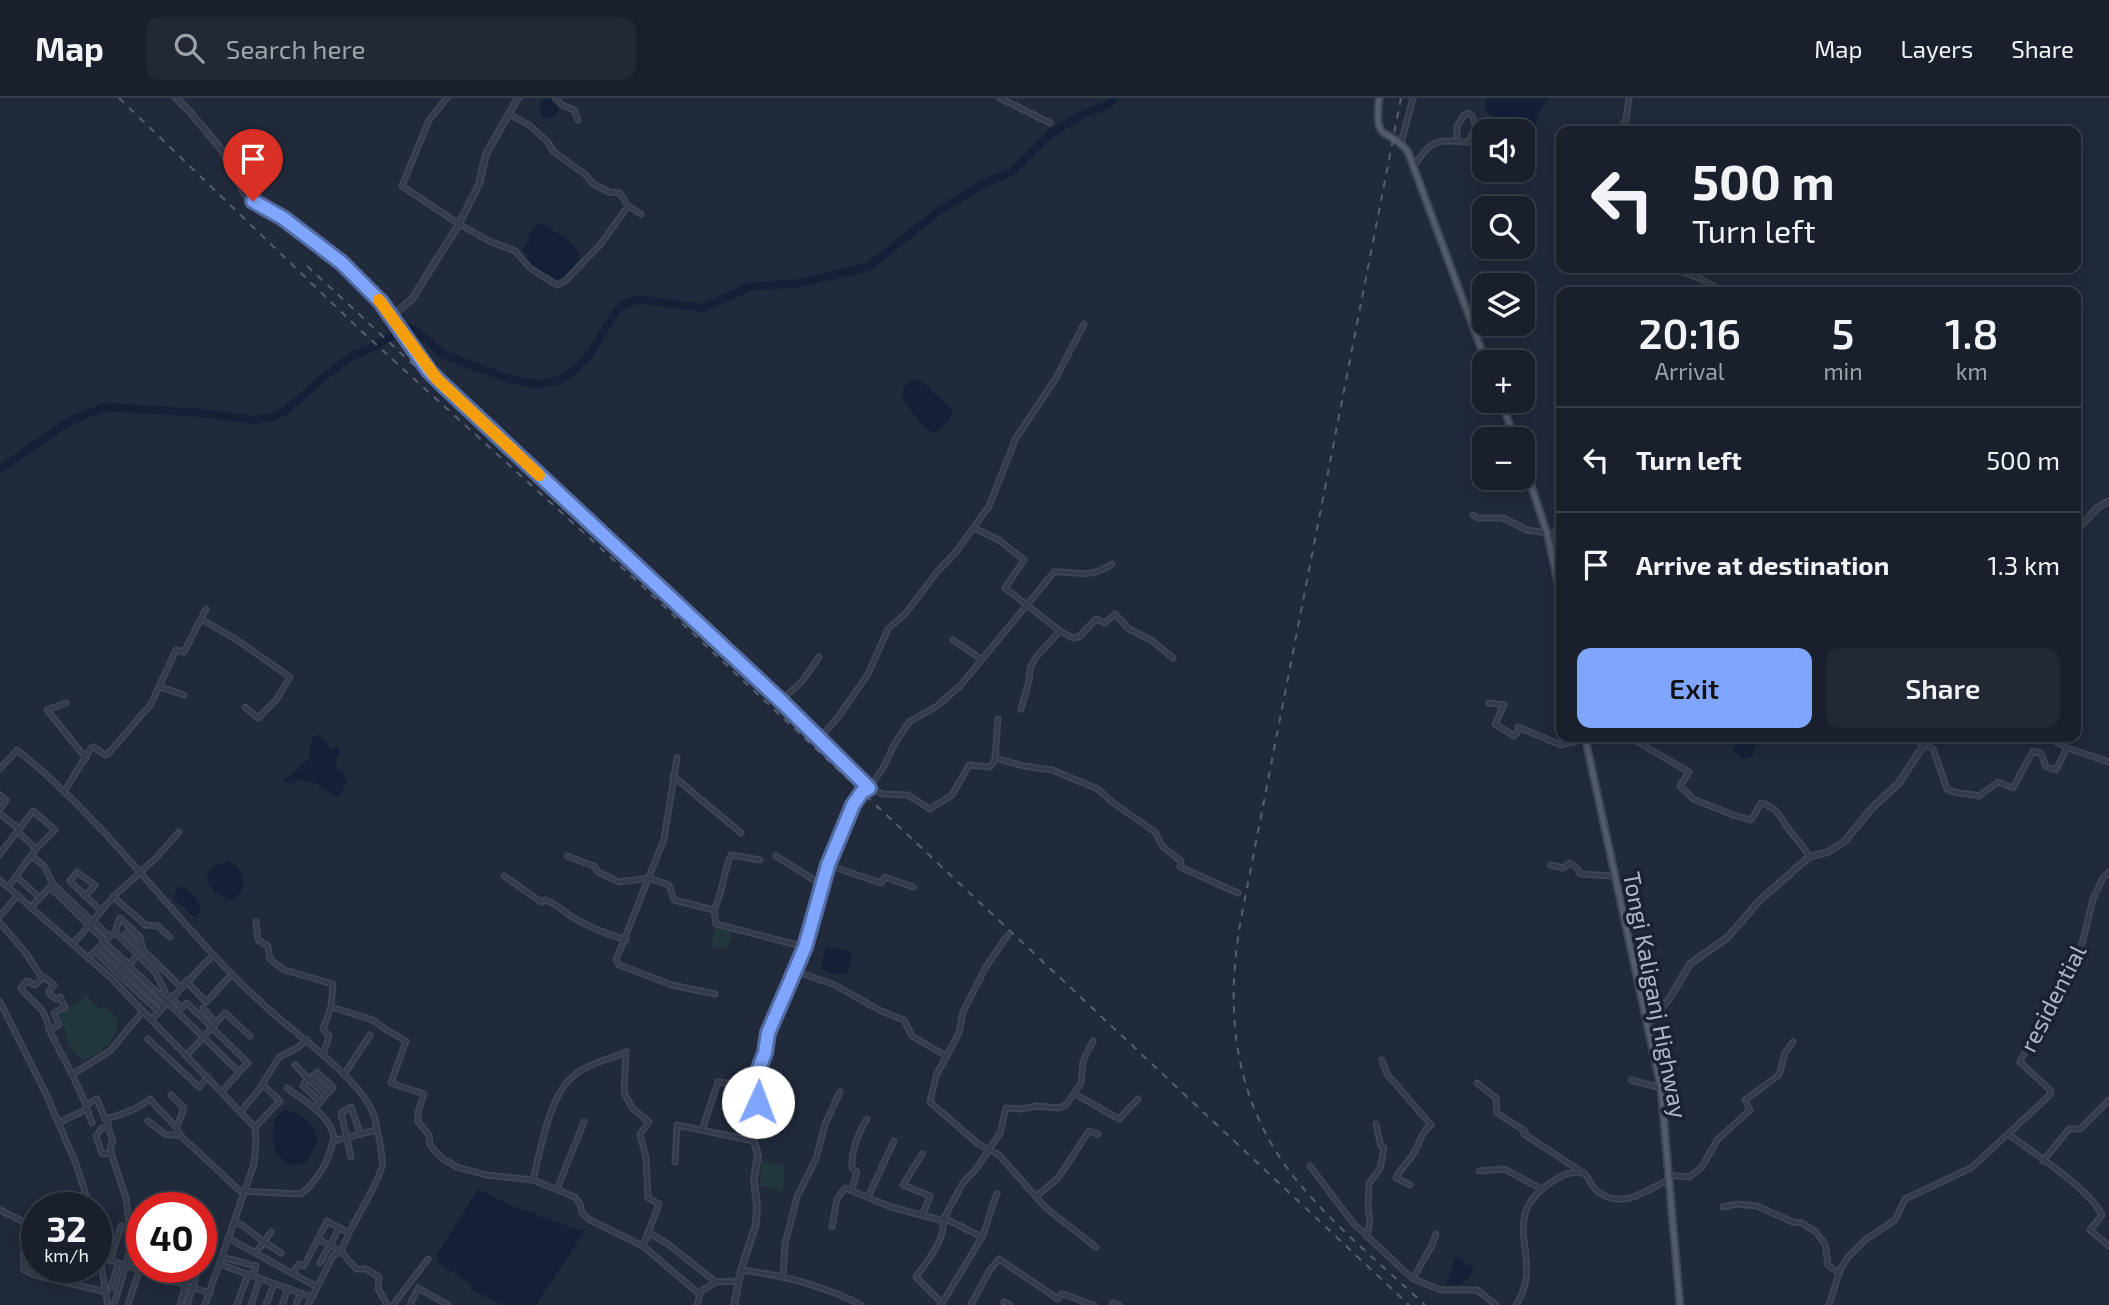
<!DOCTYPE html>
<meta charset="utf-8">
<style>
:root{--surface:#19202c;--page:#222834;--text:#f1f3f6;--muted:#9fa3a9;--line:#373e48;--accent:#7fa6fc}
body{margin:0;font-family:"Exo 2",sans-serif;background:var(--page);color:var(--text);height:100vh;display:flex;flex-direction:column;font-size:26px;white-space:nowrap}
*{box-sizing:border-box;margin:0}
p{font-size:23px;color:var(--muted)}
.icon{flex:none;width:38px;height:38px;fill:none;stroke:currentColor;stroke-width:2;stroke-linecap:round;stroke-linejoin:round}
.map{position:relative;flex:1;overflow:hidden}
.drawer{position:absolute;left:1556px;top:189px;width:525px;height:455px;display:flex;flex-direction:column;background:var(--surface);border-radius:14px;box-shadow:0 4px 18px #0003,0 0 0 2px var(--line)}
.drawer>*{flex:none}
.guide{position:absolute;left:1556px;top:28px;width:525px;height:147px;border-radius:14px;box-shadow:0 4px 18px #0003,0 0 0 2px var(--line);background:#19202c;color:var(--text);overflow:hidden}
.tools{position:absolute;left:1472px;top:21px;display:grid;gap:14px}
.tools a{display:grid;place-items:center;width:63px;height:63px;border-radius:14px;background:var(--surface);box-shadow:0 4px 18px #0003,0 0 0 2px var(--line);font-size:35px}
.speed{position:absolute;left:21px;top:1094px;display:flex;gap:14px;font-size:35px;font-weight:700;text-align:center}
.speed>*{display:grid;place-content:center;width:91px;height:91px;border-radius:50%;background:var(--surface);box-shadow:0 4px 18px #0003,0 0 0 2px var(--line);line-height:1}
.speed small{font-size:18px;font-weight:400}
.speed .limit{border:10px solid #d22;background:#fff;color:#111}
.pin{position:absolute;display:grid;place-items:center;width:60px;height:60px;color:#fff;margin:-72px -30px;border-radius:50% 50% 50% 0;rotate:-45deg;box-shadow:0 0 7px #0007}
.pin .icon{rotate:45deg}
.me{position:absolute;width:77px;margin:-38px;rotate:2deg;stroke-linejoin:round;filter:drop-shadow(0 0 5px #0008)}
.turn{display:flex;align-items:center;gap:24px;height:147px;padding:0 21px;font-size:32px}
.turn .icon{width:91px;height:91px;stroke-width:2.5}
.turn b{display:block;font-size:49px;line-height:60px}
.eta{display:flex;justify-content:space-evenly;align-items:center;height:119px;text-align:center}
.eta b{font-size:42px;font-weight:600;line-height:49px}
.button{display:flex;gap:14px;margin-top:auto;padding:14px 21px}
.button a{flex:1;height:80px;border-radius:14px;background:var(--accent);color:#111;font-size:28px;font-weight:600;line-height:80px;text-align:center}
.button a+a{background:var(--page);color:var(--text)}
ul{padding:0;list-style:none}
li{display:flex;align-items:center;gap:21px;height:105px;padding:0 21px;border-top:2px solid var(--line)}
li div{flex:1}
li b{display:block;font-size:26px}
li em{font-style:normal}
header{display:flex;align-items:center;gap:42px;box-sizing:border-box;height:98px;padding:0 35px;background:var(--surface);border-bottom:2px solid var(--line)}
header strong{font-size:33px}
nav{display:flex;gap:38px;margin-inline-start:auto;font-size:24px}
.search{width:490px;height:63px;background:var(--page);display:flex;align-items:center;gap:18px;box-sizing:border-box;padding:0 24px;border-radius:14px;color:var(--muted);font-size:26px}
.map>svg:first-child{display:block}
</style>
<header>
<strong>Map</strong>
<div class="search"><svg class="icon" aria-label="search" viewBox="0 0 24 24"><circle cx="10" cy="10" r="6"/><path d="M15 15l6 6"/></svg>Search here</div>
<nav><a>Map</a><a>Layers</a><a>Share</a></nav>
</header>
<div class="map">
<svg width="2109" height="1207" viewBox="0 0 2109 1207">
<rect width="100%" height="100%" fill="#212a3b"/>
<g fill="#22373c">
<polygon points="715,830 732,833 727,852 711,848"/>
<path d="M 86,897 L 99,911 L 103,909 L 112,914 L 118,921 C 117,941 102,957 83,962 C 63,947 68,936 60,917 C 67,906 79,908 86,897 Z"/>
<polygon points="762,1063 785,1068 783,1094 760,1087"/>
</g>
<g fill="#142038">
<circle cx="549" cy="10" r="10"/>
<path d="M 1487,0 L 1550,0 L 1550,2 C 1540,7 1533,24 1537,36 L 1523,36 L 1522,33 L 1501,33 L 1499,21 C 1488,16 1481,14 1487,0 Z"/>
<polygon points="542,125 570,143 579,155 578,164 559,185 534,171 526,162 528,156 521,152 530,143 527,139 535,129"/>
<path d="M 919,281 L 952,311 C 952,321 942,333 932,335 L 920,325 L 902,301 C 902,288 907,283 919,281 Z"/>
<polygon points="319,637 330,650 338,650 340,654 336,661 337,671 344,675 346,686 338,700 316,686 301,681 290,686 283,683 309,661 312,639"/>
<polygon points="1740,639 1758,639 1752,659 1742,661 1733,653"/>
<path d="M 229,763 C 246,771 250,794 231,802 C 203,794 197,769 229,763 Z"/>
<path d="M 178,789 C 190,789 196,800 201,810 L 198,817 L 193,818 L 173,800 Z"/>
<polygon points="826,848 852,854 847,875 833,876 821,870"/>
<path d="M 284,1012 C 297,1012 320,1028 317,1044 C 316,1046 313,1052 312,1054 C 309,1060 309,1064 302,1066 C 276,1076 261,1027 284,1012 Z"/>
<polygon points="478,1091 510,1107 584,1134 536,1207 501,1207 471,1192 471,1186 437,1164 439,1160 436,1158"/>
<path d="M 1456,1159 L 1474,1169 C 1469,1181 1460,1191 1446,1185 Z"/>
</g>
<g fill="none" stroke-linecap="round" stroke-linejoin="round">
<polyline stroke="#142038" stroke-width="8" points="0,371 68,324 104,309 203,315 253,322 273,319 284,314 325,278 352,258 370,251 405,230 410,230 416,233 443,256 508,281 538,286 557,283 574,273 588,259 615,215 623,207 637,201 703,210 749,189 801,185 868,169 939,113 983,86 1011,74 1050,36 1083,16 1109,6 1115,0"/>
<g stroke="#3e4554" stroke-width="7">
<g id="minor">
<polyline points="447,0 429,22 402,88 459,126 489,143 515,153 530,170 557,187 565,183 600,147 628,108"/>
<polyline points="555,0 562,7 574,12 578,22"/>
<polyline points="1000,0 1050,25"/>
<polyline points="509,16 529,27 547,43 554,54 586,77 593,86 609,94 620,95 628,108 641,116"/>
<polyline points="1620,33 1626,21 1629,0"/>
<polyline points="1401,45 1413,0"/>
<path d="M 1414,68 C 1432,40 1437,42 1469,44 L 1476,28 L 1472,18 L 1468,15 L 1464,17 L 1457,28 L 1457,43"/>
<polyline points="1672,170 1701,181 1725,194"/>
<polyline points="1473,417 1478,420 1503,420 1527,432 1547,435"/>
<polyline points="974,430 999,442 1024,462 1005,490 1060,533 1036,559 1030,570 1029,583 1021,611"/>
<polyline points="1549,440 1561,427"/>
<polyline points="201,521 237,542 290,579 276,602 258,620 245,609"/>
<polyline points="1060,533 1073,540 1079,539 1096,521 1105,525 1115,516 1129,531 1151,542 1173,560"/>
<polyline points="953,542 981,561"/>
<polyline points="160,589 184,597"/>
<polyline points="781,603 803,582 819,559"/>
<polyline points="66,605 47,612 86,660"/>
<polyline points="1489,605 1504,607 1495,626 1514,638 1520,631"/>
<polyline points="998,621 995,660 1024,668 1052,672 1098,691 1112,704 1155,734 1163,749 1181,763 1180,769 1238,795"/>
<polyline points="1518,629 1561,647 1585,641"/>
<path d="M 1629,639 L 1689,674 L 1680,688 L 1693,701 L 1733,717 L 1751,722 L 1761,705 C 1778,709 1780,720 1789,732 C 1796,741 1804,748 1809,759"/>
<path d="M 1896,639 L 1913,641 L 1933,651 L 1947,691 C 1956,697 1968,695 1979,698 L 1998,684 L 2013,690 L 2033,653 L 2041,655 L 2046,669 L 2056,672 L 2067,650"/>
<polyline points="2047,639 2067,650 2109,664"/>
<polyline points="819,641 839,618 868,576 888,531 906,515 937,474 956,454 989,408 1016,340 1056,280 1084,226"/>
<polyline points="677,660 664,741 616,862 619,867 672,887 715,896"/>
<path d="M 996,660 L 990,669 L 969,667 L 952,697 L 930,711 L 908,697 L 883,696 L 869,690 L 883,670 L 895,645 L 909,624 L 937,608 L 960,588 L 1054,474 C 1078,473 1088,482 1112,466"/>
<path d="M 0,671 L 17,652 C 116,730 185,841 281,922 C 307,944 366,987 375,1021 C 377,1031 384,1059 382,1068 C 379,1084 357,1118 349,1135 L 327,1123 L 318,1141 L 341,1153 L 333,1158 L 308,1207"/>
<polyline points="673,678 741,735"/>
<polyline points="64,694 91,650 94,649 105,657 108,656 151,606 176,552 184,554 206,511"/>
<polyline points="0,697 6,702 0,711"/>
<polyline points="0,716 19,731"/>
<polyline points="0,756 33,713 55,732 36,751 17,733"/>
<polyline points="32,758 44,768 53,786"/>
<polyline points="567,758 594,768 598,774 619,784 649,780 669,787 674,802 714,812 716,826 805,849"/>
<polyline points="776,758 822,787"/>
<polyline points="828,767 881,785 885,779 913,789"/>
<polyline points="1551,767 1563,770 1570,765 1577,770 1580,776 1614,778"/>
<polyline points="16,778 40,800"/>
<path d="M 504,778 L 541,804 L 545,802 C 555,805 561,811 569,817 C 586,828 606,836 626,842"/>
<polyline points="0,782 111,880 255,1029 256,1044 254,1066 205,1207"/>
<polyline points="8,789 36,751"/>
<polyline points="50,789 105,843"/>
<polyline points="85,798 95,787 77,774 70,783 101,813"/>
<path d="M 114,798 C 123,810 135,816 145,827 L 158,828 L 170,839"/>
<polyline points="31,809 53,786 92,823"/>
<path d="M 714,812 C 723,794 723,775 731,757 L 760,762"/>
<polyline points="0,818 18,797"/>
<polyline points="93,823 109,838"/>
<polyline points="256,824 258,842 268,848 270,861 284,872 333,886 331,909 373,922 385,931 406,943 391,985 424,996 418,1014 418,1024 429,1037 430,1046 433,1051 443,1061 457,1069 486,1077 533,1082 575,1099 580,1106 582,1115 590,1122 643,1148 698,1195 716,1184 738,1183"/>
<polyline points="0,825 25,854 42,880 44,879 54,887 49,893 49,896 57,901 60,899 65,909 54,915 59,927 49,932"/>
<polyline points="115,834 120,820 140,839 143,852 180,888"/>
<polyline points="126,835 142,851"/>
<polyline points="1008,837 987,867 963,914 959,935 936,978 930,1004 977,1045 999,1057 1047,1111 1096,1149"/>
<polyline points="104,844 115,834 155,874 165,893 160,897 129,868 126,872"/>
<polyline points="73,846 114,798 156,760 179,734"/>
<polyline points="100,848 162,908"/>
<polyline points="95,853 116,874"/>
<polyline points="88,860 104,844 127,865"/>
<polyline points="126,863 116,874 157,912"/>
<polyline points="129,868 137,857"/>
<polyline points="794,873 833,886 881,913 904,922 912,938 946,958"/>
<path d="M 42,880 L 35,887 L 27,883 L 21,890 C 27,900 37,904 43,914 C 47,921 48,928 51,935 C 63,961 78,984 87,1011 L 58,1025"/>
<polyline points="186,883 206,904 232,876"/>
<polyline points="160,897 239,974 222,994"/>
<polyline points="171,898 181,910 187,905 248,965 239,974"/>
<polyline points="0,904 46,996 76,1066 90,1110"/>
<polyline points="203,910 216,925"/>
<polyline points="152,921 213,857"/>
<polyline points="148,941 199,989 208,979"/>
<polyline points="187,957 225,915 250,938"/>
<polyline points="323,957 329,938 323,931 331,909"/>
<path d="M 1382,962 L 1387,976 L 1431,1027 C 1420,1036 1422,1040 1416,1051 C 1411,1062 1401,1069 1396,1080 L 1410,1087"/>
<polyline points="295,967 325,998"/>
<polyline points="73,976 110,953 143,913"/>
<polyline points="344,977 370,937"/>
<polyline points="312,979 317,974 333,989 315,1010"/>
<polyline points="312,979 329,994"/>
<polyline points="307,981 303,988 320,1004"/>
<polyline points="1631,982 1661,990"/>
<polyline points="1477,985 1496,1000 1497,1015 1525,1033 1524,1036 1579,1072"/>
<path d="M 287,990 C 307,1005 330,1016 335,1042"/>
<polyline points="1075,996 1119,1021 1138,1001"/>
<polyline points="171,997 184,1010 177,1029"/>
<path d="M 86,1007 L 97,1001 L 105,1021 C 121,1017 137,1012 150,1001 C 159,1013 175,1024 181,1038 L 240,1093 L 301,1096 C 317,1083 329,1063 333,1043 L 376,1032"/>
<polyline points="87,1011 92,1025"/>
<polyline points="241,1013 258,993 279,959 297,950 307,942"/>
<polyline points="108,1020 108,1028 102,1030 96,1038 102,1056 111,1055"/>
<polyline points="148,1023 165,1036 181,1038"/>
<polyline points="108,1028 113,1044 110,1049 111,1055 126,1100 130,1130 142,1134"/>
<polyline points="255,1029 280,1003 262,986"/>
<polyline points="702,1032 718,984 755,988"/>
<path d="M 2008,1036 C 2033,1055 2089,1090 2102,1117 L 2090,1132 L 2109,1148"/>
<polyline points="922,1056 903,1087 930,1098 923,1116"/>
<polyline points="351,1059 341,1015 351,1009 360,1035"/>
<polyline points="2043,1063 2069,1031 2080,1031 2109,1002"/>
<polyline points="675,1064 677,1027 754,1043"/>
<polyline points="1310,1068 1353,1125 1413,1181 1441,1192 1477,1192 1496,1207"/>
<polyline points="1479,1073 1504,1071 1542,1091"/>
<polyline points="1669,1077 1689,1079 1702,1069 1717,1042 1750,1012 1745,1002 1779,977 1785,955 1793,944"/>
<path d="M 533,1082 C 540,1054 549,1000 571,980 C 586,966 608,962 626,954 L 624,994 L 632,1010 L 649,1024 L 640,1036 L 646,1060 L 648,1100 L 659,1106 L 643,1148"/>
<polyline points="557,1091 584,1024"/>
<path d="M 852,1091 L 857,1074 L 852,1070 C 851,1055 858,1034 867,1021"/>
<polyline points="1037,1098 1058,1080 1089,1033 1098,1036"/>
<polyline points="868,1099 894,1043"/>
<polyline points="1723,1109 1737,1106 1757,1108 1793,1124 1802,1125 1816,1134 1825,1146 1828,1167 1839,1175"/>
<polyline points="0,1112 30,1127"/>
<path d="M 37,1123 L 33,1122 C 23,1138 23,1154 24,1172 L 35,1177 L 106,1194"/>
<polyline points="234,1124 242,1127 264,1144 256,1154"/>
<path d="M 832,1129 L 837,1101 L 845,1090 L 891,1109 L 940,1122 L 944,1120 C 944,1145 929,1160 916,1179 L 942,1205"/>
<polyline points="271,1134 264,1144 281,1155"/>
<polyline points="648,1134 669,1147 716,1184"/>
<polyline points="349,1135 341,1153 356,1171 366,1171 379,1179 378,1190 387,1207"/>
<polyline points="96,1138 108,1207"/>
<polyline points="982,1139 944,1120 963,1085 976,1071 1000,1035 1006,1010 1020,1011 1037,1008 1059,1010 1066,1007 1081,985 1083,963 1093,943"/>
<polyline points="1367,1139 1370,1122 1368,1110 1369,1085 1380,1071 1384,1050 1381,1049 1376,1026"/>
<polyline points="228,1140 317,1189"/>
<polyline points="330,1148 339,1130"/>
<polyline points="99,1158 166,1181 170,1169"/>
<polyline points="222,1159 256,1168 253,1178"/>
<polyline points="201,1161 203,1155"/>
<polyline points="110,1163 121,1128 130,1130"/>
<polyline points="320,1165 329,1148"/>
<polyline points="219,1166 312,1199"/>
<path d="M 741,1172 C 781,1177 825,1188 861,1207"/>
<polyline points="293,1175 299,1166 304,1168 318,1141"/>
<polyline points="152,1177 155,1169"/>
<polyline points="783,1179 785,1146 797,1099 816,1061 825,1026 840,994"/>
<polyline points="166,1181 210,1195"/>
<polyline points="1413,1181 1432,1147 1436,1136"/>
<polyline points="180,1185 185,1169"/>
<polyline points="111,1190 118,1166"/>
<polyline points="1004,1204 1010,1207"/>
<polyline points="114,1207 136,1132"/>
<polyline points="128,1207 142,1164"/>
<polyline points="180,1207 186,1187"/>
<polyline points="187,1207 199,1169"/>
<polyline points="237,1207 248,1176"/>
<polyline points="251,1207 260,1180"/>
<polyline points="266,1207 274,1186"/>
<polyline points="282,1207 288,1190"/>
<polyline points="296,1207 300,1196"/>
<polyline points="393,1207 428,1161"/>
<polyline points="410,1207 418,1190 448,1207"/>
<polyline points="697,1207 700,1196"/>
<path d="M 941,1207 L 982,1139 C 989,1125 990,1110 997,1096"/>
<path d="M 971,1207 L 989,1173 L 999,1161 L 1058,1201 L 1061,1196 C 1072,1197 1082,1205 1094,1207"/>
<polyline points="1112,1207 1113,1205 1119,1207"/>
<path d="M 1516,1207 C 1547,1158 1495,1123 1550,1085 C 1563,1077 1568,1073 1584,1075 C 1589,1080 1591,1088 1597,1093 C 1623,1113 1645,1092 1669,1082"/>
<polyline points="1829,1207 1839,1175 1847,1160 1865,1142 1895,1122 1905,1101 1971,1070 2049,998 2051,993 2020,964 2062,879 2081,850 2093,801 2103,780 2109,774"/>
</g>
</g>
<g stroke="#3e4554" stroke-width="8">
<g id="tertiary">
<polyline points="176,0 190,14 222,52 244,95 259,107 283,120 342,165 381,204 429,273 442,286 781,603 869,690 862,694 853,707 828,767 805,849 768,935 765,955 756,978 755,988 758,1004 754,1043 758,1057 754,1082 757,1109 756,1126 741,1172 734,1207"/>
<polyline points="392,218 412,201 459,126 479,86 486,56 518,0"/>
<polyline points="2076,433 2097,410 2109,403"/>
<polyline points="1648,926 1669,901 1690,866 1728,839 1760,802 1809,759 1828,754 1845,743 1872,710 1899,685 1929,639"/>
</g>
</g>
<g stroke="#3e4554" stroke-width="9">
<g id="primary">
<path d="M 1379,0 C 1374,49 1387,26 1408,54 L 1486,264"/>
<polyline points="1501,303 1515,341"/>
<polyline points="1522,360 1547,435 1561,499"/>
<polyline points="1585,639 1661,990 1680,1207"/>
</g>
</g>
<use href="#minor" stroke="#343c4b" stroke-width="3.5"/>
<use href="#tertiary" stroke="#343c4b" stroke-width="4.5"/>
<use href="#primary" stroke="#525b6b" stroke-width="5"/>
<g stroke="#565f72" stroke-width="2" stroke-dasharray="7 7" stroke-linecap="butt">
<polyline points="119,0 358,230 638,484 1409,1207"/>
<path d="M 1401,0 L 1241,821 C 1224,916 1234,1006 1298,1084 C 1335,1129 1382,1167 1425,1207"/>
<polyline points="307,168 417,270"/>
</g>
</g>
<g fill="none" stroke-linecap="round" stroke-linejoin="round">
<g stroke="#536ca4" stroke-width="18">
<polyline id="route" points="253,103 283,120 342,165 381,204 429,273 442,286 781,603 869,690 862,694 853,707 828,767 805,849 768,935 765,955 756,978 755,988 758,1004"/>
</g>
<use href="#route" stroke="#7fa6fc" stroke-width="12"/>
<polyline stroke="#f59e0b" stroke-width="12" points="379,202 437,281 539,377"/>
</g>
<g text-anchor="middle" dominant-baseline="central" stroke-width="7" stroke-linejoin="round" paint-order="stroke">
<g font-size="24" fill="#afb7c7" stroke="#1a212f">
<text transform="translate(1656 897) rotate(79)">Tongi Kaliganj Highway</text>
<text transform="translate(2052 900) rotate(-63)">residential</text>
</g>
</g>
</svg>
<div class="tools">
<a><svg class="icon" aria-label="sound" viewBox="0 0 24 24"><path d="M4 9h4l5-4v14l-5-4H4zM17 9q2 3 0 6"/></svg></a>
<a><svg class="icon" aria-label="search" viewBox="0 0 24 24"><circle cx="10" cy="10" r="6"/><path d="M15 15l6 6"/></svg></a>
<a><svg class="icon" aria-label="layers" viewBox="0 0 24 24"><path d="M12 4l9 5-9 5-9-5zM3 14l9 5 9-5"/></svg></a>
<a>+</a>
<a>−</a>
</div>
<div class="speed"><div>32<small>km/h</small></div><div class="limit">40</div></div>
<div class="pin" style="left:253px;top:103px;background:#d93025"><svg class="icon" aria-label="arrive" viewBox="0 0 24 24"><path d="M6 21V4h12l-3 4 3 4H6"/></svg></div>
<svg class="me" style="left:758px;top:1004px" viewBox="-20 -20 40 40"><circle r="19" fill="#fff"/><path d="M0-13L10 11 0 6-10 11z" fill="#7fa6fc"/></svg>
<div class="guide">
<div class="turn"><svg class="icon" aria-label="left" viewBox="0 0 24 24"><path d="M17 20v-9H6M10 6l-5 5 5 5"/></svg><div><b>500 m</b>Turn left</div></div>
</div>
<section class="drawer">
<div class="eta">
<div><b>20:16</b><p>Arrival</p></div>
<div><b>5</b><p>min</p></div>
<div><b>1.8</b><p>km</p></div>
</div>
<ul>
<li><svg class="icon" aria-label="left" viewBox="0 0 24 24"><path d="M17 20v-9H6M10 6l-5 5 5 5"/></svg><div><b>Turn left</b></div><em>500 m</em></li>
<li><svg class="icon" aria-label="arrive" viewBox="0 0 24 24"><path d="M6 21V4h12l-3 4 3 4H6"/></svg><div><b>Arrive at destination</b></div><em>1.3 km</em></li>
</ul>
<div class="button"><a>Exit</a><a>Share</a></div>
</section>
</div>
